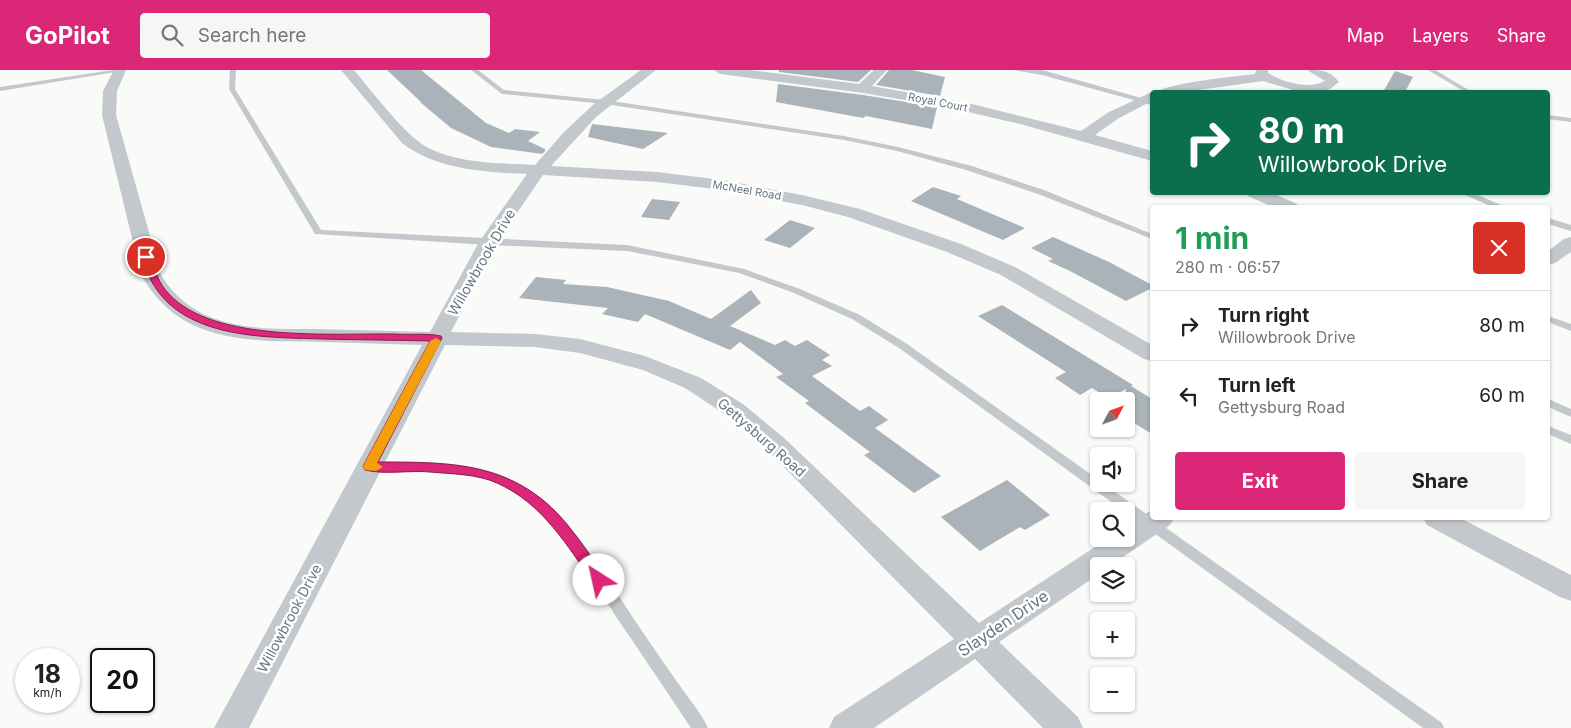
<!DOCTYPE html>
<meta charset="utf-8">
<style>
:root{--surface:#fff;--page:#f6f6f6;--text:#222;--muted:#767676;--line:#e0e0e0;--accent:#db2777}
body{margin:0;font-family:Inter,sans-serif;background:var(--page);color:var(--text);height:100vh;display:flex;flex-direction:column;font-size:19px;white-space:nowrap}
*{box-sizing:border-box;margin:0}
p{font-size:16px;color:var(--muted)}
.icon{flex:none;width:28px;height:28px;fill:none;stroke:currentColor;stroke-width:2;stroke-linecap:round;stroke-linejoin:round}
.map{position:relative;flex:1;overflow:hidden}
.details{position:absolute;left:1150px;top:135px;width:400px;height:315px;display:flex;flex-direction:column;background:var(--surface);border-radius:5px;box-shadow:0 1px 4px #0004}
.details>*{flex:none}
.top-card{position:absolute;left:1150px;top:20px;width:400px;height:105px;border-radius:5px;box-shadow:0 1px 4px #0004;background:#0b6e4f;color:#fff;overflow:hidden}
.needle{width:32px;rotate:49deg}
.controls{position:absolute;left:1090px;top:322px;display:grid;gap:10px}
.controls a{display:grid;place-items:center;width:45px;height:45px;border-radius:5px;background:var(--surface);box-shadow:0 1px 4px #0004;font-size:25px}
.speed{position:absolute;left:15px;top:578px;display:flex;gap:10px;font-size:25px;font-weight:700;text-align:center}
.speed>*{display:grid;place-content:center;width:65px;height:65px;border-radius:50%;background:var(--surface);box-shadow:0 1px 4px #0004;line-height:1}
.speed small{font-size:12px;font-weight:400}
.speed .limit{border:2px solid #111;border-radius:8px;background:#fff;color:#111}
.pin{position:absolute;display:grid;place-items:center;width:42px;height:42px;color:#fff;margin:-21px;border:2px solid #fff;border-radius:50%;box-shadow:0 1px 5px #0007}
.me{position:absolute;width:55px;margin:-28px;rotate:325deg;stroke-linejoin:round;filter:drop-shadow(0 0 4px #0008)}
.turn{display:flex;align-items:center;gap:18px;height:105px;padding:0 25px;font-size:22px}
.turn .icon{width:65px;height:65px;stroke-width:2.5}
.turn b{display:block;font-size:35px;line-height:42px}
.round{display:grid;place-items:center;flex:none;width:52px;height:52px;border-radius:5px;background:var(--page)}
.head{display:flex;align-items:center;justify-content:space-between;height:85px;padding:0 25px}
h1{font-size:30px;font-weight:700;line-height:38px;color:#1e9e55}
.primary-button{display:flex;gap:10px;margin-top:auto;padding:10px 25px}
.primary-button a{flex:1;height:58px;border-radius:5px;background:var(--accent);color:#fff;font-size:20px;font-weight:700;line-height:58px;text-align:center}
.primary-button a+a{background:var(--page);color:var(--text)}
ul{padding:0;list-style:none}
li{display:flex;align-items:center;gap:15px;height:70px;padding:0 25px;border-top:1px solid var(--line)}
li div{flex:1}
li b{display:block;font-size:19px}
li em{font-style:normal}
header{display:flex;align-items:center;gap:30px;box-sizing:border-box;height:70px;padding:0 25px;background:var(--accent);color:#fff}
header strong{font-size:24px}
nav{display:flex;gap:28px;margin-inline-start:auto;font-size:18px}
.search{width:350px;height:45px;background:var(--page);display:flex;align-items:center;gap:12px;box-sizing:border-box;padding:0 18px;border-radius:5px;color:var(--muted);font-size:19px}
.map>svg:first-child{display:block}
</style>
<header>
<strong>GoPilot</strong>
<div class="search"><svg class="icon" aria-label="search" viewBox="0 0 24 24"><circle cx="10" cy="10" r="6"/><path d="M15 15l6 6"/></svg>Search here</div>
<nav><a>Map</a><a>Layers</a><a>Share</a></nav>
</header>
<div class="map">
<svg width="1571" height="658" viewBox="0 0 1571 658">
<rect width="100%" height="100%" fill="#fafaf8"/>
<g fill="#aab3b9">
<polygon points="387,0 421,0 486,53 509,63 515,59 540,62 528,71 545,79 545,81 542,84 491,77 451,58 420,32 421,32"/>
<polygon points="779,0 871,0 858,12 779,2"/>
<polygon points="889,0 912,0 945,7 940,26 876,15"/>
<polygon points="1395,1 1413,7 1405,22 1383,22"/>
<polygon points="778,14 863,25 937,37 932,59 866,46 863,48 776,32"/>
<polygon points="592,54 668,63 643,79 588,67"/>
<polygon points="933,117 961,126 957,129 1025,158 1003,170 911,131"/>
<polygon points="652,129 680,132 669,150 641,147"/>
<polygon points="790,150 815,158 790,178 764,170"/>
<polygon points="1053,167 1109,192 1152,215 1152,218 1126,231 1070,201 1048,191 1053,189 1031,178"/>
<polygon points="536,207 566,210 563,214 607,217 669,231 711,249 751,220 761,233 730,256 775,275 785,270 795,276 807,270 830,285 822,290 832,296 812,306 860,341 869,336 888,350 875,358 941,406 914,423 864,385 870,382 805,333 809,331 776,307 783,304 740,272 730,280 645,244 638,252 602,244 608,238 519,228"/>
<polygon points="1002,235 1133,315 1131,316 1152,329 1152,364 1126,348 1126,319 1109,328 1092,318 1080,325 1055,308 1066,302 978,246"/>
<polygon points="1007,410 1050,445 1025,460 1020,457 980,481 941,447"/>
</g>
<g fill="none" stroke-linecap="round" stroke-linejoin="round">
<g fill="#c3c8cc" fill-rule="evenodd">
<polygon points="113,0 128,0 0,21 0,17"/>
<polygon points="230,0 236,0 235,19 321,160 627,175 744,199 800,219 860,245 907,274 1099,410 1099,414 1104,414 1442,653 1444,658 1423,658 899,278 852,249 794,223 739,203 674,190 627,181 488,175 315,164 229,19"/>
<polygon points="471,0 478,0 504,20 605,30 844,66 898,77 972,96 1044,120 1152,164 1152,169 1038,124 966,100 897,81 844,70 605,34 502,24"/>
<polygon points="1013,0 1042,0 1152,31 1152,35 1042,5"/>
<polygon points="1428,0 1435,0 1472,22 1465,22"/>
<polygon points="1548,45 1571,48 1571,52 1548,49"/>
<polygon points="1458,122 1471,122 1508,138 1495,138"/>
<polygon points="1548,148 1571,155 1571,161 1548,154"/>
<polygon points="1548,246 1571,254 1571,261 1548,252"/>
<polygon points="1548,329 1571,339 1571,347 1548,337"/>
<polygon points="1548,356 1571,365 1571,374 1548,364"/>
<path d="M 402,392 C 437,392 474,393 506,407 C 568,435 603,504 640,558 C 655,580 670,602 685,623 C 693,634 703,646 708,658 L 691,658 C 667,622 643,586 619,551 C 586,501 554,439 497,413 C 458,396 410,401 369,401 L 365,400 L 363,397 L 365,394 L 369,393 Z"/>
</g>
<g fill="#c3c8cc" fill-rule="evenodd">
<path d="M 114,0 L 126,0 L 117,21 L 116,45 L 161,205 C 173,225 191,240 213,248 C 245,260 282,259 315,259 C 353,260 391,261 430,262 L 479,172 L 527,104 C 484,102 437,100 402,73 L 341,0 L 354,0 C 371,20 404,64 425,76 C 457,94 499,93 535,95 L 564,62 L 594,34 L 641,0 L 656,0 L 596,47 L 551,96 L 657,102 L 722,110 L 802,125 L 860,139 L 961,174 L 1015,197 L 1152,275 L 1152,291 L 1144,289 L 1001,205 L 947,182 L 848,147 L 802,135 L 722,120 L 657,112 L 543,105 L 497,172 L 451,262 L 535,264 L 580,269 L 645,286 L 701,308 L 743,334 L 784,368 L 979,553 L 1107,469 L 1126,469 L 1126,456 L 1150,441 L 1152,440 L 1152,448 L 1174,448 L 1170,455 L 1110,496 L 1099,496 L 1099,504 L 999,572 L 1078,647 L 1083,658 L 1043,658 L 975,589 L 874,658 L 829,658 L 834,647 L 954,569 L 766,379 L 726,345 L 685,318 L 643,300 L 580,283 L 535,277 L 445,275 L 249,658 L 214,658 L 422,275 C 389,274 356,273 323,272 C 277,271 223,274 182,249 C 164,238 152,223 141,205 L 102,45 L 103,21 Z"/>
<polygon points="714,0 750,0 859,14 874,0 887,0 872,16 972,34 1081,61 1109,42 1152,22 1155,22 1152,22 1152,31 1119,48 1095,65 1152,81 1152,91 1020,54 946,37 863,23 720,4"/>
<path d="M 1256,0 L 1268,0 L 1268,3 C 1282,12 1309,20 1325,11 L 1307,0 C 1321,0 1330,0 1339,12 L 1330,19 L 1317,22 L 1296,21 L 1263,11 L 1184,22 L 1158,22 C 1166,13 1239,6 1255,4 Z"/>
<polygon points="1246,122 1270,122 1297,134 1299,138 1275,138 1248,126"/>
<polygon points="1571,167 1571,182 1555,193 1548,195 1548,181 1564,169"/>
<polygon points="1423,448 1460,448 1571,505 1571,531 1560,527 1427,455"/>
</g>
</g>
<path fill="#db2777" stroke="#8e194d" d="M 146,184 L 151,187 C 155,201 159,214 169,224 C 214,273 333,263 395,264 C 410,265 427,263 441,266 L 442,268 L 378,392 C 451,392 515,392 566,453 C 580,470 592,488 604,506 L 606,510 L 604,514 L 599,515 L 594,514 C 567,475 542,433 497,413 C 477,404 452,404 430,402 C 409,400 385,405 365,400 L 363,396 L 430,271 C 395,270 359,270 323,269 C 255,267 163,269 142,187 Z"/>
<polygon fill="#f59e0b" points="436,268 441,271 377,393 383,397 376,401 365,400 363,396 430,271"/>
<g text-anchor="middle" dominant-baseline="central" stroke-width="5" stroke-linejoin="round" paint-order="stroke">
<g font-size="11" fill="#657683" stroke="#fff">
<text transform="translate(938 32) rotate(11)">Royal Court</text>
<text transform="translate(747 120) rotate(10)">McNeel Road</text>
</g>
<g font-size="14" fill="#657683" stroke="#fff">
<text transform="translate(481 192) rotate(-60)">Willowbrook Drive</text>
<text transform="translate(762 367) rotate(41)">Gettysburg Road</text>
<text transform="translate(289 548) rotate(-62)">Willowbrook Drive</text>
</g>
<g font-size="16" fill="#657683" stroke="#fff">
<text transform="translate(1003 553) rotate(-34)">Slayden Drive</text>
</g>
</g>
</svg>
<div class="controls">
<a><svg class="needle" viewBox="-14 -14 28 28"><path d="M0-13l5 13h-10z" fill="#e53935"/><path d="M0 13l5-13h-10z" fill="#767676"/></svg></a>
<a><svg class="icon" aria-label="sound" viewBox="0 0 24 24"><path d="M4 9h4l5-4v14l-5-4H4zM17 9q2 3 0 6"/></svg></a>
<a><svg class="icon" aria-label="search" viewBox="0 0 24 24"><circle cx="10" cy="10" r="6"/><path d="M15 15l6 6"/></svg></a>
<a><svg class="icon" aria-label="layers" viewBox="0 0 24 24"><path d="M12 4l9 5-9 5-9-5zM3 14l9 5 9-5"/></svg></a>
<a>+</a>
<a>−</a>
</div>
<div class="speed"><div>18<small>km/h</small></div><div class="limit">20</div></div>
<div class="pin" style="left:146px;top:187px;background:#d93025"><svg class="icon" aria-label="arrive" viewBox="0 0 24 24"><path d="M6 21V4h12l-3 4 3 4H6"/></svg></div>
<svg class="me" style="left:599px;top:510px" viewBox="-20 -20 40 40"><circle r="19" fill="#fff"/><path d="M0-13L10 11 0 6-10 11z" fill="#db2777"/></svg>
<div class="top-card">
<div class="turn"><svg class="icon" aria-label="right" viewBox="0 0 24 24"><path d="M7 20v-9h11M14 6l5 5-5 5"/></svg><div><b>80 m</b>Willowbrook Drive</div></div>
</div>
<section class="details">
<div class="head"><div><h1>1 min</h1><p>280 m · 06:57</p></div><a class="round" style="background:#d93025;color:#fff"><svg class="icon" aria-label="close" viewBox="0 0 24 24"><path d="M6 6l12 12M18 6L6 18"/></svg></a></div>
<ul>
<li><svg class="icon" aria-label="right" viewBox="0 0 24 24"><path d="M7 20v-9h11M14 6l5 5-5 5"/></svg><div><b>Turn right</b><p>Willowbrook Drive</p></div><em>80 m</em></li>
<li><svg class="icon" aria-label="left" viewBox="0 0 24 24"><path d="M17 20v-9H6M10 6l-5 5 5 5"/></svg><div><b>Turn left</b><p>Gettysburg Road</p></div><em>60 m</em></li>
</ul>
<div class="primary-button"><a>Exit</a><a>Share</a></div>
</section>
</div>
